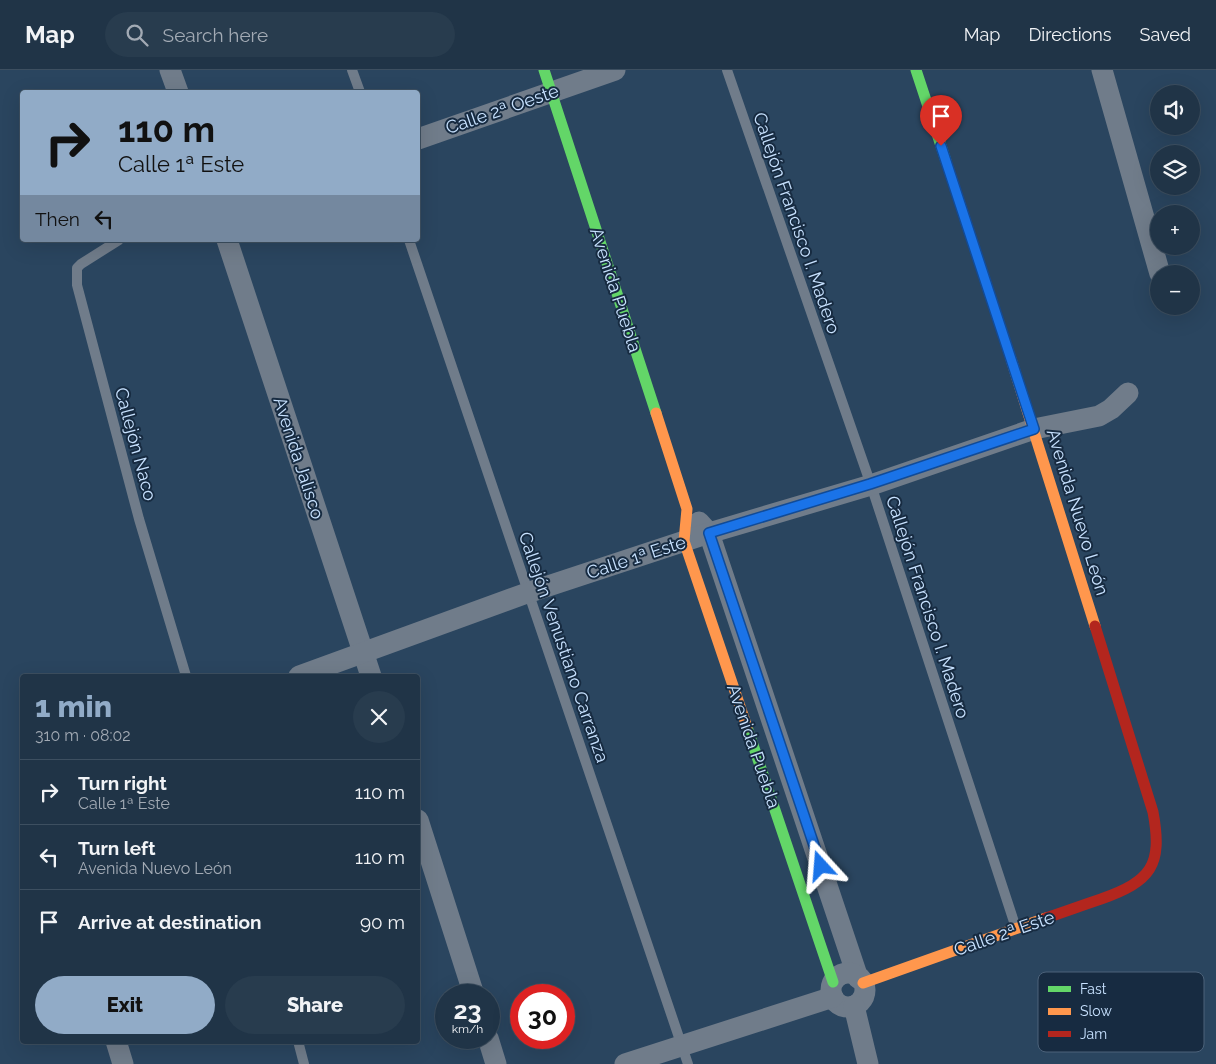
<!DOCTYPE html>
<meta charset="utf-8">
<style>
:root{--surface:#203447;--page:#283c4e;--text:#f1f3f6;--muted:#a2aab4;--line:#3d4f60;--accent:#91abc7}
body{margin:0;font-family:Raleway,sans-serif;background:var(--page);color:var(--text);height:100vh;display:flex;flex-direction:column;font-size:19px;white-space:nowrap}
*{box-sizing:border-box;margin:0}
p{font-size:16px;color:var(--muted)}
.icon{flex:none;width:28px;height:28px;fill:none;stroke:currentColor;stroke-width:2;stroke-linecap:round;stroke-linejoin:round}
.map{position:relative;flex:1;overflow:hidden}
.side{position:absolute;left:20px;top:604px;width:400px;height:370px;display:flex;flex-direction:column;background:var(--surface);border-radius:5px;box-shadow:0 5px 20px #0002,0 0 0 1px var(--line)}
.side>*{flex:none}
.guide{position:absolute;left:20px;top:20px;width:400px;height:152px;border-radius:5px;box-shadow:0 5px 20px #0002,0 0 0 1px var(--line);background:#91abc7;color:#111;overflow:hidden}
.buttons{position:absolute;left:1150px;top:15px;display:grid;gap:10px}
.buttons a{display:grid;place-items:center;width:50px;height:50px;border-radius:50%;background:var(--surface);box-shadow:0 5px 20px #0002,0 0 0 1px var(--line);font-size:25px}
.speed{position:absolute;left:435px;top:914px;display:flex;gap:10px;font-size:25px;font-weight:700;text-align:center}
.speed>*{display:grid;place-content:center;width:65px;height:65px;border-radius:50%;background:var(--surface);box-shadow:0 5px 20px #0002,0 0 0 1px var(--line);line-height:1}
.speed small{font-size:12px;font-weight:400}
.speed .limit{border:8px solid #d22;background:#fff;color:#111}
.pin{position:absolute;display:grid;place-items:center;width:42px;height:42px;color:#fff;margin:-51px -21px;border-radius:50% 50% 50% 0;rotate:-45deg;box-shadow:0 0 5px #0007}
.pin .icon{rotate:45deg}
.me{position:absolute;width:55px;margin:-28px;rotate:341deg;stroke-linejoin:round;filter:drop-shadow(0 0 4px #0008)}
.turn{display:flex;align-items:center;gap:18px;height:105px;padding:0 15px;font-size:22px}
.turn .icon{width:65px;height:65px;stroke-width:2.5}
.turn b{display:block;font-size:35px;line-height:42px}
.then{display:flex;align-items:center;height:48px;padding:0 15px;background:#0003;gap:10px;font-size:19px}
.round{display:grid;place-items:center;flex:none;width:52px;height:52px;border-radius:26px;background:var(--page)}
.head{display:flex;align-items:center;justify-content:space-between;height:85px;padding:0 15px}
h1{font-size:30px;font-weight:800;line-height:38px;color:var(--accent)}
.button{display:flex;gap:10px;margin-top:auto;padding:10px 15px}
.button a{flex:1;height:58px;border-radius:30px;background:var(--accent);color:#111;font-size:20px;font-weight:800;line-height:58px;text-align:center}
.button a+a{background:var(--page);color:var(--text)}
ul{padding:0;list-style:none}
li{display:flex;align-items:center;gap:15px;height:65px;padding:0 15px;border-top:1px solid var(--line)}
li div{flex:1}
li b{display:block;font-size:19px}
li em{font-style:normal}
header{display:flex;align-items:center;gap:30px;box-sizing:border-box;height:70px;padding:0 25px;background:var(--surface);border-bottom:1px solid var(--line)}
header strong{font-size:24px}
nav{display:flex;gap:28px;margin-inline-start:auto;font-size:18px}
.search{width:350px;height:45px;background:var(--page);display:flex;align-items:center;gap:12px;box-sizing:border-box;padding:0 18px;border-radius:28px;color:var(--muted);font-size:19px}
.map>svg:first-child{display:block}
</style>
<header>
<strong>Map</strong>
<div class="search"><svg class="icon" aria-label="search" viewBox="0 0 24 24"><circle cx="10" cy="10" r="6"/><path d="M15 15l6 6"/></svg>Search here</div>
<nav><a>Map</a><a>Directions</a><a>Saved</a></nav>
</header>
<div class="map">
<svg width="1216" height="994" viewBox="0 0 1216 994">
<rect width="100%" height="100%" fill="#2a455f"/>
<g fill="none" stroke-linecap="round" stroke-linejoin="round">
<g stroke="#707c8a" stroke-width="10">
<polyline points="352,0 360,22"/>
<polyline points="727,0 871,415 1016,858"/>
<polyline points="119,170 81,194 77,198 77,215 139,449 186,606"/>
<polyline points="409,170 688,994"/>
<polyline points="298,971 304,994"/>
</g>
<g stroke="#707c8a" stroke-width="21">
<polyline points="170,0 178,22"/>
<polyline points="1102,0 1160,204"/>
<polyline points="418,69 615,0"/>
<polyline points="227,170 371,606"/>
<polyline points="699,452 709,463 858,908"/>
<polyline points="299,606 527,523 709,463 871,415 1034,359 1099,346 1111,339 1128,323"/>
<polyline points="418,750 474,925"/>
<circle cx="848" cy="920" r="17"/>
<polyline points="854,936 868,994"/>
<polyline points="488,968 496,994"/>
<polyline points="116,971 123,994"/>
<polyline points="625,994 833,927"/>
</g>
<g stroke="#63d668" stroke-width="11">
<polyline points="544,0 656,343"/>
<polyline points="916,0 946,91"/>
<polyline points="747,657 833,912"/>
</g>
<g stroke="#ff974d" stroke-width="11">
<polyline points="1011,289 1095,556"/>
<polyline points="656,343 687,439 684,471 747,657"/>
<polyline points="863,913 1046,848"/>
</g>
<g stroke="#b3261e" stroke-width="11">
<polyline points="946,91 1011,289"/>
<path d="M 1046,848 C 1064,842 1083,835 1101,829 C 1151,811 1163,796 1153,742 L 1095,556"/>
</g>
</g>
<g fill="none" stroke-linecap="round" stroke-linejoin="round">
<g stroke="#114b97" stroke-width="12">
<polyline id="route" points="821,796 709,463 870,414 1034,359 941,76"/>
</g>
<use href="#route" stroke="#1a73e8" stroke-width="9"/>
</g>
<g text-anchor="middle" dominant-baseline="central" stroke-width="4" stroke-linejoin="round" paint-order="stroke">
<g font-size="18" fill="#c8e2ff" stroke="#172b41">
<text transform="translate(502 39) rotate(-19)">Calle 2ª Oeste</text>
<text transform="translate(797 153) rotate(71)">Callejón Francisco I. Madero</text>
<text transform="translate(616 220) rotate(72)">Avenida Puebla</text>
<text transform="translate(136 374) rotate(75)">Callejón Naco</text>
<text transform="translate(299 388) rotate(72)">Avenida Jalisco</text>
<text transform="translate(1078 442) rotate(73)">Avenida Nuevo León</text>
<text transform="translate(636 487) rotate(-18)">Calle 1ª Este</text>
<text transform="translate(928 537) rotate(72)">Callejón Francisco I. Madero</text>
<text transform="translate(564 577) rotate(71)">Callejón Venustiano Carranza</text>
<text transform="translate(754 676) rotate(71)">Avenida Puebla</text>
<text transform="translate(1004 863) rotate(-19)">Calle 2ª Este</text>
</g>
</g>
<rect x="1038" y="902" width="166" height="80" rx="8" fill="#172b41" stroke="#4c627a" stroke-width="1"/>
<rect x="1048" y="916" width="23" height="6" fill="#63d668"/>
<rect x="1048" y="938" width="23" height="7" fill="#ff974d"/>
<rect x="1048" y="961" width="23" height="6" fill="#b3261e"/>
<g font-size="14" fill="#c8e2ff">
<text x="1080" y="924">Fast</text>
<text x="1080" y="946">Slow</text>
<text x="1080" y="969">Jam</text>
</g>
</svg>
<div class="buttons">
<a><svg class="icon" aria-label="sound" viewBox="0 0 24 24"><path d="M4 9h4l5-4v14l-5-4H4zM17 9q2 3 0 6"/></svg></a>
<a><svg class="icon" aria-label="layers" viewBox="0 0 24 24"><path d="M12 4l9 5-9 5-9-5zM3 14l9 5 9-5"/></svg></a>
<a>+</a>
<a>−</a>
</div>
<div class="speed"><div>23<small>km/h</small></div><div class="limit">30</div></div>
<div class="pin" style="left:941px;top:76px;background:#d93025"><svg class="icon" aria-label="arrive" viewBox="0 0 24 24"><path d="M6 21V4h12l-3 4 3 4H6"/></svg></div>
<svg class="me" style="left:821px;top:796px" viewBox="-20 -20 40 40"><path d="M0-17L14 15 0 8-14 15z" fill="#1a73e8" stroke="#fff" stroke-width="4"/></svg>
<div class="guide">
<div class="turn"><svg class="icon" aria-label="right" viewBox="0 0 24 24"><path d="M7 20v-9h11M14 6l5 5-5 5"/></svg><div><b>110 m</b>Calle 1ª Este</div></div>
<div class="then">Then<svg class="icon" aria-label="left" viewBox="0 0 24 24"><path d="M17 20v-9H6M10 6l-5 5 5 5"/></svg></div>
</div>
<section class="side">
<div class="head"><div><h1>1 min</h1><p>310 m · 08:02</p></div><a class="round"><svg class="icon" aria-label="close" viewBox="0 0 24 24"><path d="M6 6l12 12M18 6L6 18"/></svg></a></div>
<ul>
<li><svg class="icon" aria-label="right" viewBox="0 0 24 24"><path d="M7 20v-9h11M14 6l5 5-5 5"/></svg><div><b>Turn right</b><p>Calle 1ª Este</p></div><em>110 m</em></li>
<li><svg class="icon" aria-label="left" viewBox="0 0 24 24"><path d="M17 20v-9H6M10 6l-5 5 5 5"/></svg><div><b>Turn left</b><p>Avenida Nuevo León</p></div><em>110 m</em></li>
<li><svg class="icon" aria-label="arrive" viewBox="0 0 24 24"><path d="M6 21V4h12l-3 4 3 4H6"/></svg><div><b>Arrive at destination</b></div><em>90 m</em></li>
</ul>
<div class="button"><a>Exit</a><a>Share</a></div>
</section>
</div>
